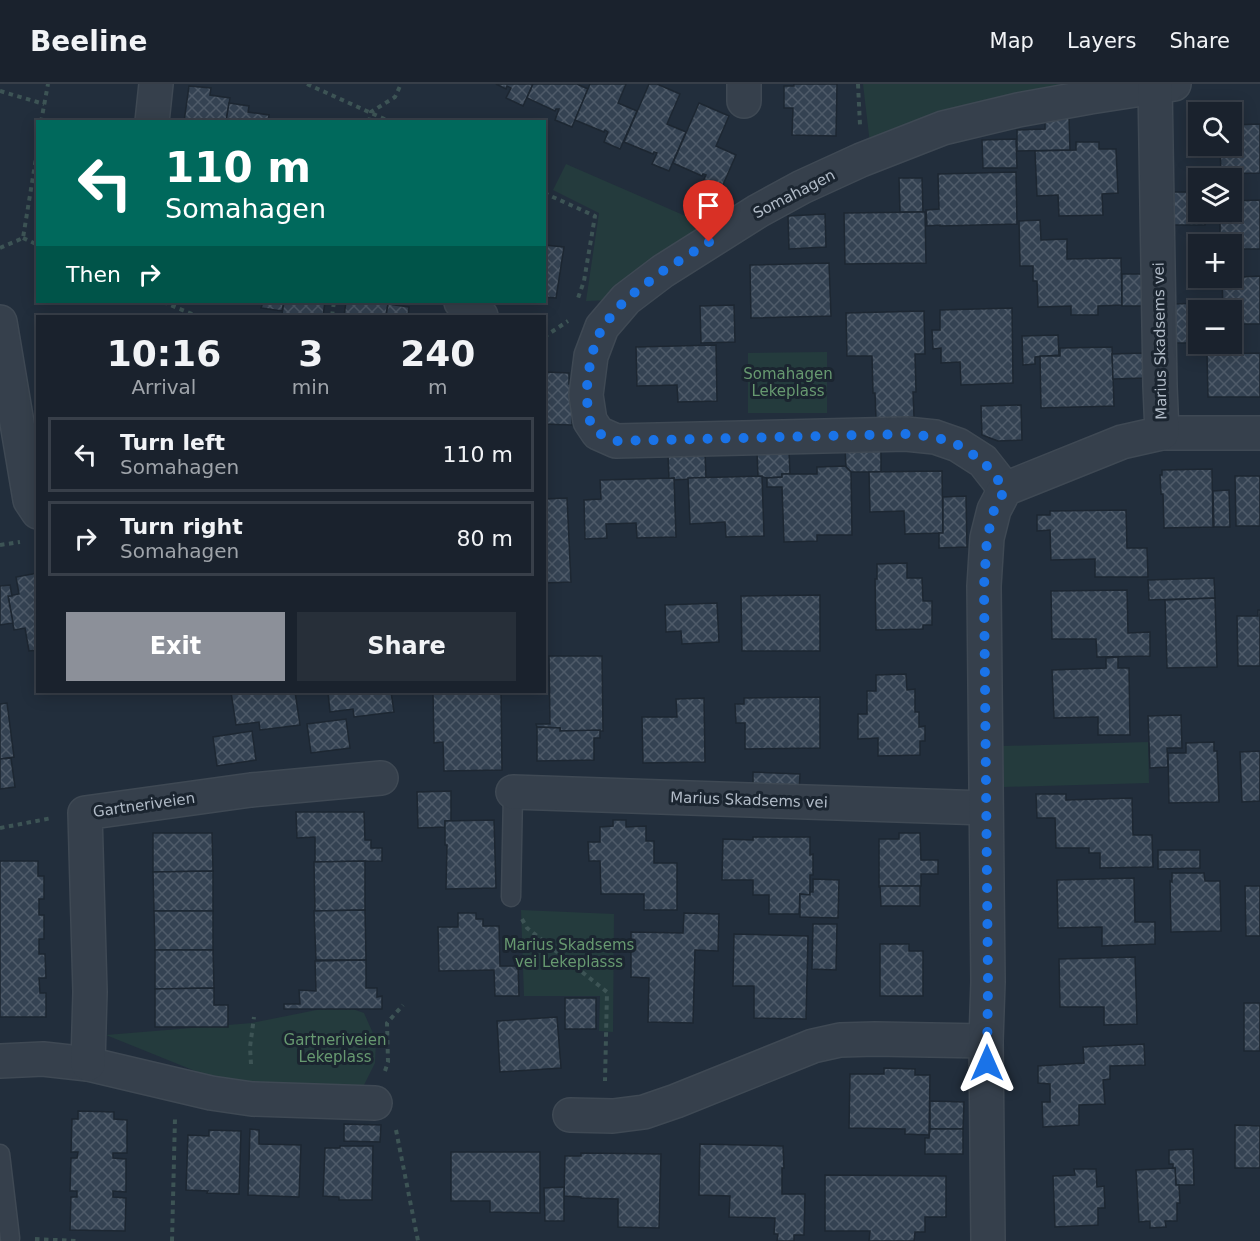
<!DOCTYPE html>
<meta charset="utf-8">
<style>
:root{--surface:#1a222d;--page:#272f39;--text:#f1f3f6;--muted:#9fa4aa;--line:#383f49;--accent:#8c9099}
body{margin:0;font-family:"DejaVu Sans",sans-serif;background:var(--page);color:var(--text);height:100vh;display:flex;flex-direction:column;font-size:22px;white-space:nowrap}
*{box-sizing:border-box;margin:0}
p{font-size:20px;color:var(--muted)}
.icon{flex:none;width:33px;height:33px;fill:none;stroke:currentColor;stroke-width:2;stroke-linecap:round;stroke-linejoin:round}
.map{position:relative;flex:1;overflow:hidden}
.details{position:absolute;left:36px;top:231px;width:510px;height:378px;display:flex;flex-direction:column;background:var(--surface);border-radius:0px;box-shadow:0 3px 15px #0003,0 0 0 2px var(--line)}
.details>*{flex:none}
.hud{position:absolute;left:36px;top:36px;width:510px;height:183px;border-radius:0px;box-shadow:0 3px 15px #0003,0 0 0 2px var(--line);background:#00695c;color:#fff;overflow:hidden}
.fabs{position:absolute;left:1188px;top:18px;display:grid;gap:12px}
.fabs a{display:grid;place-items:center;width:54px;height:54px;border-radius:0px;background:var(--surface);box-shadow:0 3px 15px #0003,0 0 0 2px var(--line);font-size:30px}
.pin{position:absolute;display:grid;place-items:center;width:51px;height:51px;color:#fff;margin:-62px -26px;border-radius:50% 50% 50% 0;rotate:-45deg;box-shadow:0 0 6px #0007}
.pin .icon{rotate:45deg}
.me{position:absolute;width:66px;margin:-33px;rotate:0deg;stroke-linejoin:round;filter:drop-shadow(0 0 4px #0008)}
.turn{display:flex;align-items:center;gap:21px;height:126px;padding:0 30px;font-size:27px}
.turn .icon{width:78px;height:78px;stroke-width:2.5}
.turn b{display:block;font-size:42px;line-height:51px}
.then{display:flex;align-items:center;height:57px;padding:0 30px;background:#0003;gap:12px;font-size:22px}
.eta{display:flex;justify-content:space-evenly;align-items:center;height:102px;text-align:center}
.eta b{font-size:36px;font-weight:800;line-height:42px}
.cta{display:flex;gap:12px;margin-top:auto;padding:12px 30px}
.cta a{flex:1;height:69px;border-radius:0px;background:var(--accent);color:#fff;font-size:24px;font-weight:800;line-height:69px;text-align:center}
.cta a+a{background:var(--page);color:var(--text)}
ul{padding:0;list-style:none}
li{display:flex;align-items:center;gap:18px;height:75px;margin:0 12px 9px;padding:0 18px;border:3px solid var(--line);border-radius:0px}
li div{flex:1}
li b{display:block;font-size:22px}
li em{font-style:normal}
header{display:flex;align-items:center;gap:36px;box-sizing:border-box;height:84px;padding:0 30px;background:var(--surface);border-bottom:2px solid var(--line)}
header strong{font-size:28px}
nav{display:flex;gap:33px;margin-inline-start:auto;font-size:21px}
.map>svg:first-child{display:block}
</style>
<header>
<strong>Beeline</strong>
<nav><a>Map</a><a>Layers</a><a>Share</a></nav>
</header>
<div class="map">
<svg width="1260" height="1157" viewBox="0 0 1260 1157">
<defs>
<pattern id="building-cross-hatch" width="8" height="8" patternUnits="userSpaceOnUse" patternTransform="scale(1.5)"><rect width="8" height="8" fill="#344252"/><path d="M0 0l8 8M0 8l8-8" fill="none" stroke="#4f5b69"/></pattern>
</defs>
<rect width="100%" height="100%" fill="#222e3c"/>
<g fill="#243b3d">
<polygon points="863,0 1092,0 870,60"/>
<polygon points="566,80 697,137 712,142 615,216 586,217 599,129 553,106"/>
<polygon points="827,268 827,329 748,329 748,269"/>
<polygon points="1148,658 1149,699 1004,703 1003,662"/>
<polygon points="521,826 614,830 613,948 599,947 600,912 524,912"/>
<polygon points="341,921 364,929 376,956 375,979 361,1007 293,1004 210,993 106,951 252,939"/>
</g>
<g fill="url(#building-cross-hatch)" stroke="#1d2732" stroke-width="1.5">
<polygon points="496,0 533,0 523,22 506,14 511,4 507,2 506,5"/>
<polygon points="533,0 577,0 588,5 572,43 555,36 559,25 556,25 555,27 527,14"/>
<polygon points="590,0 626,0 618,19 637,27 620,65 604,58 608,48 605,46 604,48 575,36"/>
<polygon points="649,0 657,0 680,10 667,40 686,48 669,87 652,80 657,69 654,68 653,70 624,58"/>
<polygon points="794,0 837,0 836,52 792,51 793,24 784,24 784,2 794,2"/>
<polygon points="189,2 211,4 210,11 230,14 226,38 184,38"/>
<polygon points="229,19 249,22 248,28 269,31 268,38 226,38"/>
<polygon points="699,19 729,32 716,62 736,71 719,110 701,102 706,91 703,90 702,92 673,79"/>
<polygon points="1045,33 1069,33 1070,66 1017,67 1017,46 1045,45"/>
<polygon points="1260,40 1260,89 1221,90 1220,62 1232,62 1232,41"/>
<polygon points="1016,55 1017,84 983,84 982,56"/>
<polygon points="1076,58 1099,58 1099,65 1116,65 1118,109 1102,110 1103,131 1059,132 1058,111 1037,112 1035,67 1076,66"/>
<polygon points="1016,88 1017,140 940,142 940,141 927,142 926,126 939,125 938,90"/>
<polygon points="899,94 922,94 923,128 900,128"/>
<polygon points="1174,108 1198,108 1198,128 1205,128 1205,141 1174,141"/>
<polygon points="1260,116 1260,165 1232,165 1232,160 1220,160 1220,128 1232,128 1232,117"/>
<polygon points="923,128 925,128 926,179 845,180 844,129"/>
<polygon points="825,130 826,163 789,165 788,132"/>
<polygon points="1040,136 1041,156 1067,155 1067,175 1121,174 1122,221 1098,222 1098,231 1071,231 1071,222 1038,223 1037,197 1033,197 1033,182 1020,182 1019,137"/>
<polygon points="544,161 564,163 556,214 544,213"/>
<polygon points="829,179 831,232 751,234 750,181"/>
<rect x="1122" y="190" width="21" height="32"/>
<polygon points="1260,192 1260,240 1232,240 1232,226 1223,226 1222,194"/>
<polygon points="263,218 284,218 282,227 261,224"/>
<polygon points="284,218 325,218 323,232 300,232 282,230"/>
<polygon points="346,218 370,218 388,220 386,232 344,232"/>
<polygon points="1209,219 1210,226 1198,226 1198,259 1173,259 1172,220"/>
<polygon points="388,220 409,223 408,232 386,232"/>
<polygon points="734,221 735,258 701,259 700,222"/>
<polygon points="1012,224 1013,299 961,301 960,278 941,279 941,264 933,265 932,246 940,246 940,226"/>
<polygon points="924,227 925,270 915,270 916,308 913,308 914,333 876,335 875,309 873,309 872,272 847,272 846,229"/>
<polygon points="1058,251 1059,271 1035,273 1035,280 1023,281 1022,252"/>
<polygon points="716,261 717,317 678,318 677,301 637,302 636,263"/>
<polygon points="1112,263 1114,322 1041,324 1040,272 1060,272 1060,264"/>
<polygon points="1143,269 1144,294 1113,295 1112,270"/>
<polygon points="1260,269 1260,313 1208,313 1207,270"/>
<polygon points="545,288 569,289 569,300 573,300 572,341 544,340"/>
<polygon points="1021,321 1022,356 998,357 982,351 981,322"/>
<polygon points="881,364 881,388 851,388 846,383 845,365"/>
<polygon points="789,367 790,390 782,390 782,393 767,394 758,392 757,368"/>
<polygon points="705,369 706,394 674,396 674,394 669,395 668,370"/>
<polygon points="845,382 851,388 852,451 817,451 817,457 784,458 782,403 767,403 767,394 782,393 782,390 817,390 817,383"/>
<polygon points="1212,385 1213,443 1164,444 1163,410 1161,410 1160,391 1162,391 1162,386"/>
<polygon points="942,387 943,449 905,450 904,427 870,428 869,388"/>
<polygon points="762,392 764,452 726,453 725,438 690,440 688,394"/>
<polygon points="1235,392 1260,392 1260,442 1236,442"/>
<polygon points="674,394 676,453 637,454 636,439 606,440 607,454 585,455 584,416 601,415 600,396"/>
<polygon points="1229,406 1230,443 1214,443 1213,407"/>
<polygon points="966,412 967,463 939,464 939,449 943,449 943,413"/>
<polygon points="567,414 571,498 544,499 544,415"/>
<polygon points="1126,426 1127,464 1147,464 1148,493 1095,493 1095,475 1051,476 1050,446 1037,447 1037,431 1050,431 1050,427"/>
<polygon points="907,479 907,494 922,494 923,517 932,517 932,541 923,541 923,545 876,546 875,495 877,495 877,480"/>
<polygon points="38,489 38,566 29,567 25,544 14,546 8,512 19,510 16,493"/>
<polygon points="1214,494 1215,514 1149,516 1148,496"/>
<polygon points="10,501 12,512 8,512 13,539 0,541 0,502"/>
<polygon points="1127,506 1128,549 1150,548 1150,572 1097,573 1096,555 1052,555 1051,507"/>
<polygon points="820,511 820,567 742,567 741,512"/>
<polygon points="1215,514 1217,583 1167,584 1165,516"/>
<polygon points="717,519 719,558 682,560 681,547 666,548 665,521"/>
<polygon points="1258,526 1260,526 1260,582 1238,582 1237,532 1258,532"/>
<polygon points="549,572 602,572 603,647 560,647 560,644 537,643 536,640 550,640"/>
<polygon points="1118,573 1118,584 1129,584 1130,651 1098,651 1098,633 1054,634 1052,586 1106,584 1106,574"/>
<polygon points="906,590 907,606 915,605 915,628 919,628 919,643 925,642 925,657 920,657 920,671 878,672 878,654 858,655 858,630 867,630 867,607 876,607 876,591"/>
<polygon points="231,608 295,608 300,641 260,646 259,638 236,641"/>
<polygon points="328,608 391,608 394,628 354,633 353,625 330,628"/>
<polygon points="433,608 501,608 502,686 444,687 443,658 434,659"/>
<polygon points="820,613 820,664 745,665 745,639 736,639 735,620 744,620 744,614"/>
<polygon points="704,614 705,678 643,679 642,633 677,633 676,615"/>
<polygon points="7,619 14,673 0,675 0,620"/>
<polygon points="1181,631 1182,664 1167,664 1168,683 1150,684 1148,632"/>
<polygon points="346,635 350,664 311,669 307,640"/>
<polygon points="537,643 560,644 560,647 600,646 600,654 594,654 594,676 537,677"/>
<polygon points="252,647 256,676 217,682 213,653"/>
<polygon points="1214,658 1214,667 1217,667 1219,718 1169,719 1168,669 1186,669 1186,659"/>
<polygon points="1260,667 1260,717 1242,718 1240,668"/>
<polygon points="11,674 15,703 0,705 0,675"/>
<polygon points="753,688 800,690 799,709 753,707"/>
<polygon points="451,707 451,737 445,737 445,743 418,744 417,708"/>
<polygon points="1036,710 1066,710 1066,716 1132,714 1133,751 1152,751 1153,783 1100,784 1100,769 1089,769 1089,764 1056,764 1055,734 1037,734"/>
<polygon points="296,728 364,728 365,756 371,756 371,764 382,764 382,777 315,778 315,753 297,754"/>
<polygon points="494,736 496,804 446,805 447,761 445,761 445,737"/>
<polygon points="613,736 626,736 626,743 646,742 646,757 654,757 654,779 677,779 677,826 644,826 644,810 601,810 600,777 589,777 588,758 600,758 600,743 613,742"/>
<polygon points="153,749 212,749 213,787 153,788"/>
<polygon points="899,749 920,749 921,776 938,776 938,790 921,790 921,802 879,803 879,755 899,755"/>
<polygon points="753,753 810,753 810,771 813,770 813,791 810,791 810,811 800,810 799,830 769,830 769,811 753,811 753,796 722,796 723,755 753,756"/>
<polygon points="1158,766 1200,766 1200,784 1158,785"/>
<polygon points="0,777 38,777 38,792 44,792 44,815 39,815 39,831 44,831 44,855 39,855 39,870 45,870 46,894 39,894 40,909 46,909 46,933 0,933"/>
<polygon points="365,777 365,826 315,827 314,778"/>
<polygon points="213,787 213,827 154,827 153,788"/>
<polygon points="1172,789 1204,789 1205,797 1220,797 1221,847 1171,848 1170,797 1172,798"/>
<polygon points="1134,794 1135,838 1155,838 1155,860 1102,862 1102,843 1058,844 1057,796"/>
<polygon points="813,795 839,796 838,834 800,833 800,810 810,811 810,808 813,808"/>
<polygon points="880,802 920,802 920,822 881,822"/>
<polygon points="1245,802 1260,802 1260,852 1246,852"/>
<polygon points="365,826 366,876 316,876 314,827"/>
<polygon points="154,827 213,827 213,866 155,866"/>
<polygon points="458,829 476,829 476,835 483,835 483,842 499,842 500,882 518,882 519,912 495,912 494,886 439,887 438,843 458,843"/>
<polygon points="684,829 719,830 718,867 695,866 693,939 648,938 649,894 631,893 631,848 683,849"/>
<polygon points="813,840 837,840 836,886 812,885"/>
<polygon points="734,850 808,852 806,935 754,934 754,902 733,902"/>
<polygon points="880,860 909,860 909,867 923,867 923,912 880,912"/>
<polygon points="155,866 213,866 214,904 155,905"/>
<polygon points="1135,873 1137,940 1104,941 1104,923 1060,923 1059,875"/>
<polygon points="366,876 366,904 377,904 377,913 382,912 382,925 284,925 284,920 300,920 299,906 316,907 315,877"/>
<polygon points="214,904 214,921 228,921 228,943 155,943 155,905"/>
<rect x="565" y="914" width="31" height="31"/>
<rect x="1244" y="919" width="16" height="48"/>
<polygon points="557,933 561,984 500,988 497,937"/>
<polygon points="1144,960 1145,981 1110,982 1110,995 1103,996 1105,1020 1079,1021 1079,1041 1043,1043 1042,1018 1050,1018 1050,1000 1038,999 1038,982 1084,979 1083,963"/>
<polygon points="884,984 915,985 915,991 930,991 929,1051 905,1050 905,1045 849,1044 850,990 884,990"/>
<polygon points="930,1017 964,1018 963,1045 930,1045"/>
<polygon points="78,1027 114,1028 114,1035 127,1036 127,1069 113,1069 113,1074 126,1075 126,1108 113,1107 113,1113 126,1114 125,1147 70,1146 71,1113 77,1113 77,1107 70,1107 71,1074 77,1074 78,1068 71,1068 72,1035 78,1035"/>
<polygon points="344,1040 381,1041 380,1058 344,1057"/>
<polygon points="1235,1041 1260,1042 1260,1084 1235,1084"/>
<polygon points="250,1045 259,1046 259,1060 301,1061 299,1113 248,1111"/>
<polygon points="930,1045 963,1045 963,1070 925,1070 925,1054 929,1054"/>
<polygon points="209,1046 241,1047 239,1110 207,1109 208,1107 186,1106 188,1051 209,1052"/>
<polygon points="700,1060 783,1062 784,1084 782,1084 782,1110 805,1110 804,1151 794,1151 794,1157 777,1157 778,1150 774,1150 775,1134 729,1133 730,1112 699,1111"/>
<polygon points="340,1062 373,1062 372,1116 339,1116 339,1113 323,1112 325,1064 340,1064"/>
<polygon points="1193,1065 1194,1101 1176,1101 1175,1084 1173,1084 1173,1080 1169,1080 1169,1066"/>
<polygon points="451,1068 540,1068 540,1129 490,1128 490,1117 451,1117"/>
<polygon points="581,1069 661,1070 659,1144 618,1143 618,1115 581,1114 581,1113 564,1112 565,1072 581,1072"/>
<polygon points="1175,1084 1176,1101 1179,1101 1180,1119 1177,1119 1177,1137 1165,1137 1166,1143 1150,1144 1150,1137 1139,1138 1136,1086"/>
<polygon points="1074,1085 1096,1085 1097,1103 1104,1102 1105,1124 1098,1124 1098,1141 1055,1143 1053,1092 1075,1091"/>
<polygon points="825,1091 946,1092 946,1133 925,1133 925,1148 915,1148 914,1157 869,1157 870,1147 825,1147"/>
<polygon points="564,1103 564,1137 545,1137 544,1104"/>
</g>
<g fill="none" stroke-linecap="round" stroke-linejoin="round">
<g stroke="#3f4954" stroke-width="21">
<g id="service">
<polyline points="511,813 513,708"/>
<polyline points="0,1070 10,1154"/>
</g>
</g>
<g stroke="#3f4954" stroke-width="36">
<g id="minor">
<polyline points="744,0 744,17"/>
<polyline points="152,38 156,0"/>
<polyline points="461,218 481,232"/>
<polyline points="0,238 30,416 38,428"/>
<polyline points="1162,349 1260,349"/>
<polyline points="1005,405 983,377 958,361 935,353 906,350 616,357 598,349 590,337 586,311 591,272 602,243 626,215 663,187 758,127 802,103 861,76 943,44 1018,26 1090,13 1174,0"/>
<polyline points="513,708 986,724"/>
<polyline points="0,977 43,975 88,980 211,1009 252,1015 375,1019"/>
<polyline points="88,980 90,908 85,729 251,706 381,694"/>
<polyline points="570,1031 613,1032 644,1028 676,1017 813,962 840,956 875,955 986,957"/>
<polyline points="988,1157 986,957 988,898 984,502 987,454 994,426 1005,405 1122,358 1162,349 1160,302 1155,0"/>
</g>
</g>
<g stroke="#3d5455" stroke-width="4" stroke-dasharray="4.5 4.5" stroke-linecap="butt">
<polyline points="307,0 391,38"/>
<polyline points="858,0 860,41"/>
<polyline points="0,7 44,20"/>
<polyline points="41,38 48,0"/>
<polyline points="369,38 371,28 395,13 401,0"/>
<polyline points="544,109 595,132 584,197 577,217"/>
<polyline points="23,154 38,161"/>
<polyline points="0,164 23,154 38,62"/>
<polyline points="163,218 197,232"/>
<polyline points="332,232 334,218"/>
<polyline points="544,253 568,237"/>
<polyline points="0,461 20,458"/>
<polyline points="0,744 52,734"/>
<polyline points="522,835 527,844 607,908 605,997"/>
<polyline points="251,980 250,963 254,933"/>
<polyline points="385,987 388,978 387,939 403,921"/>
<polyline points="396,1046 418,1157"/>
<polyline points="35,1155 76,1157"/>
<polyline points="172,1157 175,1034"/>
</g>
<use href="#service" stroke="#36404c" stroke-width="18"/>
<use href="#minor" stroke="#36404c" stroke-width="33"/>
</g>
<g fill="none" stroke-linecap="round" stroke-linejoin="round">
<polyline stroke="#1a73e8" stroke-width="10" stroke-dasharray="0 18" points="709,158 663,187 626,215 602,243 591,272 586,310 590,337 598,349 616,357 906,350 935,353 958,361 983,377 1005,405 994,426 987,454 984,502 988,898 987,979"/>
</g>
<g text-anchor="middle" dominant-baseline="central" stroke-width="6" stroke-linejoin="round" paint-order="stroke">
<g font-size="15" fill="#b1bbc7" stroke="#1b2530">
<text transform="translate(794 110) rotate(-27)">Somahagen</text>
<text transform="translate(1160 257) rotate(-91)">Marius Skadsems vei</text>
<text transform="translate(749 716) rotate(2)">Marius Skadsems vei</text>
<text transform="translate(144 721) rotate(-8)">Gartneriveien</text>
</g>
<g font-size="15" fill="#679970" stroke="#1b2530">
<text x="788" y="290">Somahagen<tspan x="788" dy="17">Lekeplass</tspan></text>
<text x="569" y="861">Marius Skadsems<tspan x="569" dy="17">vei Lekeplasss</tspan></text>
<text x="335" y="956">Gartneriveien<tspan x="335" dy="17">Lekeplass</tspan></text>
</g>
</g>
</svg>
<div class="fabs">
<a><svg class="icon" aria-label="search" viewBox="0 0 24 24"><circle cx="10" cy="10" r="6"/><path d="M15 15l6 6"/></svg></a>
<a><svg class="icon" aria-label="layers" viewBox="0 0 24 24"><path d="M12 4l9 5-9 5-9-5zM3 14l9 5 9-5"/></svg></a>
<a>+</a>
<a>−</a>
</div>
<div class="pin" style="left:709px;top:158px;background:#d93025"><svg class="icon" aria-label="arrive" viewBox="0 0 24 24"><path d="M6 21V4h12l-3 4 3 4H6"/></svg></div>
<svg class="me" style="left:987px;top:979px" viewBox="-20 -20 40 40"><path d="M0-17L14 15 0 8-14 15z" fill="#1a73e8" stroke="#fff" stroke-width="4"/></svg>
<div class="hud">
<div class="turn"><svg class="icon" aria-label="left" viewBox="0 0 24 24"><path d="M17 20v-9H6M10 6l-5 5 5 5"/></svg><div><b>110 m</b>Somahagen</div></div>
<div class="then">Then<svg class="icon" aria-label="right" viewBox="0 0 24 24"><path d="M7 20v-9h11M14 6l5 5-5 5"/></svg></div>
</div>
<section class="details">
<div class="eta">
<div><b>10:16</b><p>Arrival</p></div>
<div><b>3</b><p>min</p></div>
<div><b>240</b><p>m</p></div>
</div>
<ul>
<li><svg class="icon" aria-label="left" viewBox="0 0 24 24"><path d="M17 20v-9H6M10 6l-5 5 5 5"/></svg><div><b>Turn left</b><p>Somahagen</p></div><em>110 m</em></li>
<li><svg class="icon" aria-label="right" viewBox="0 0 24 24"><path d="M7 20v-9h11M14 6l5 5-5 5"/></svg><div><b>Turn right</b><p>Somahagen</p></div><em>80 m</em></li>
</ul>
<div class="cta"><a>Exit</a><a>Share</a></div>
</section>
</div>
